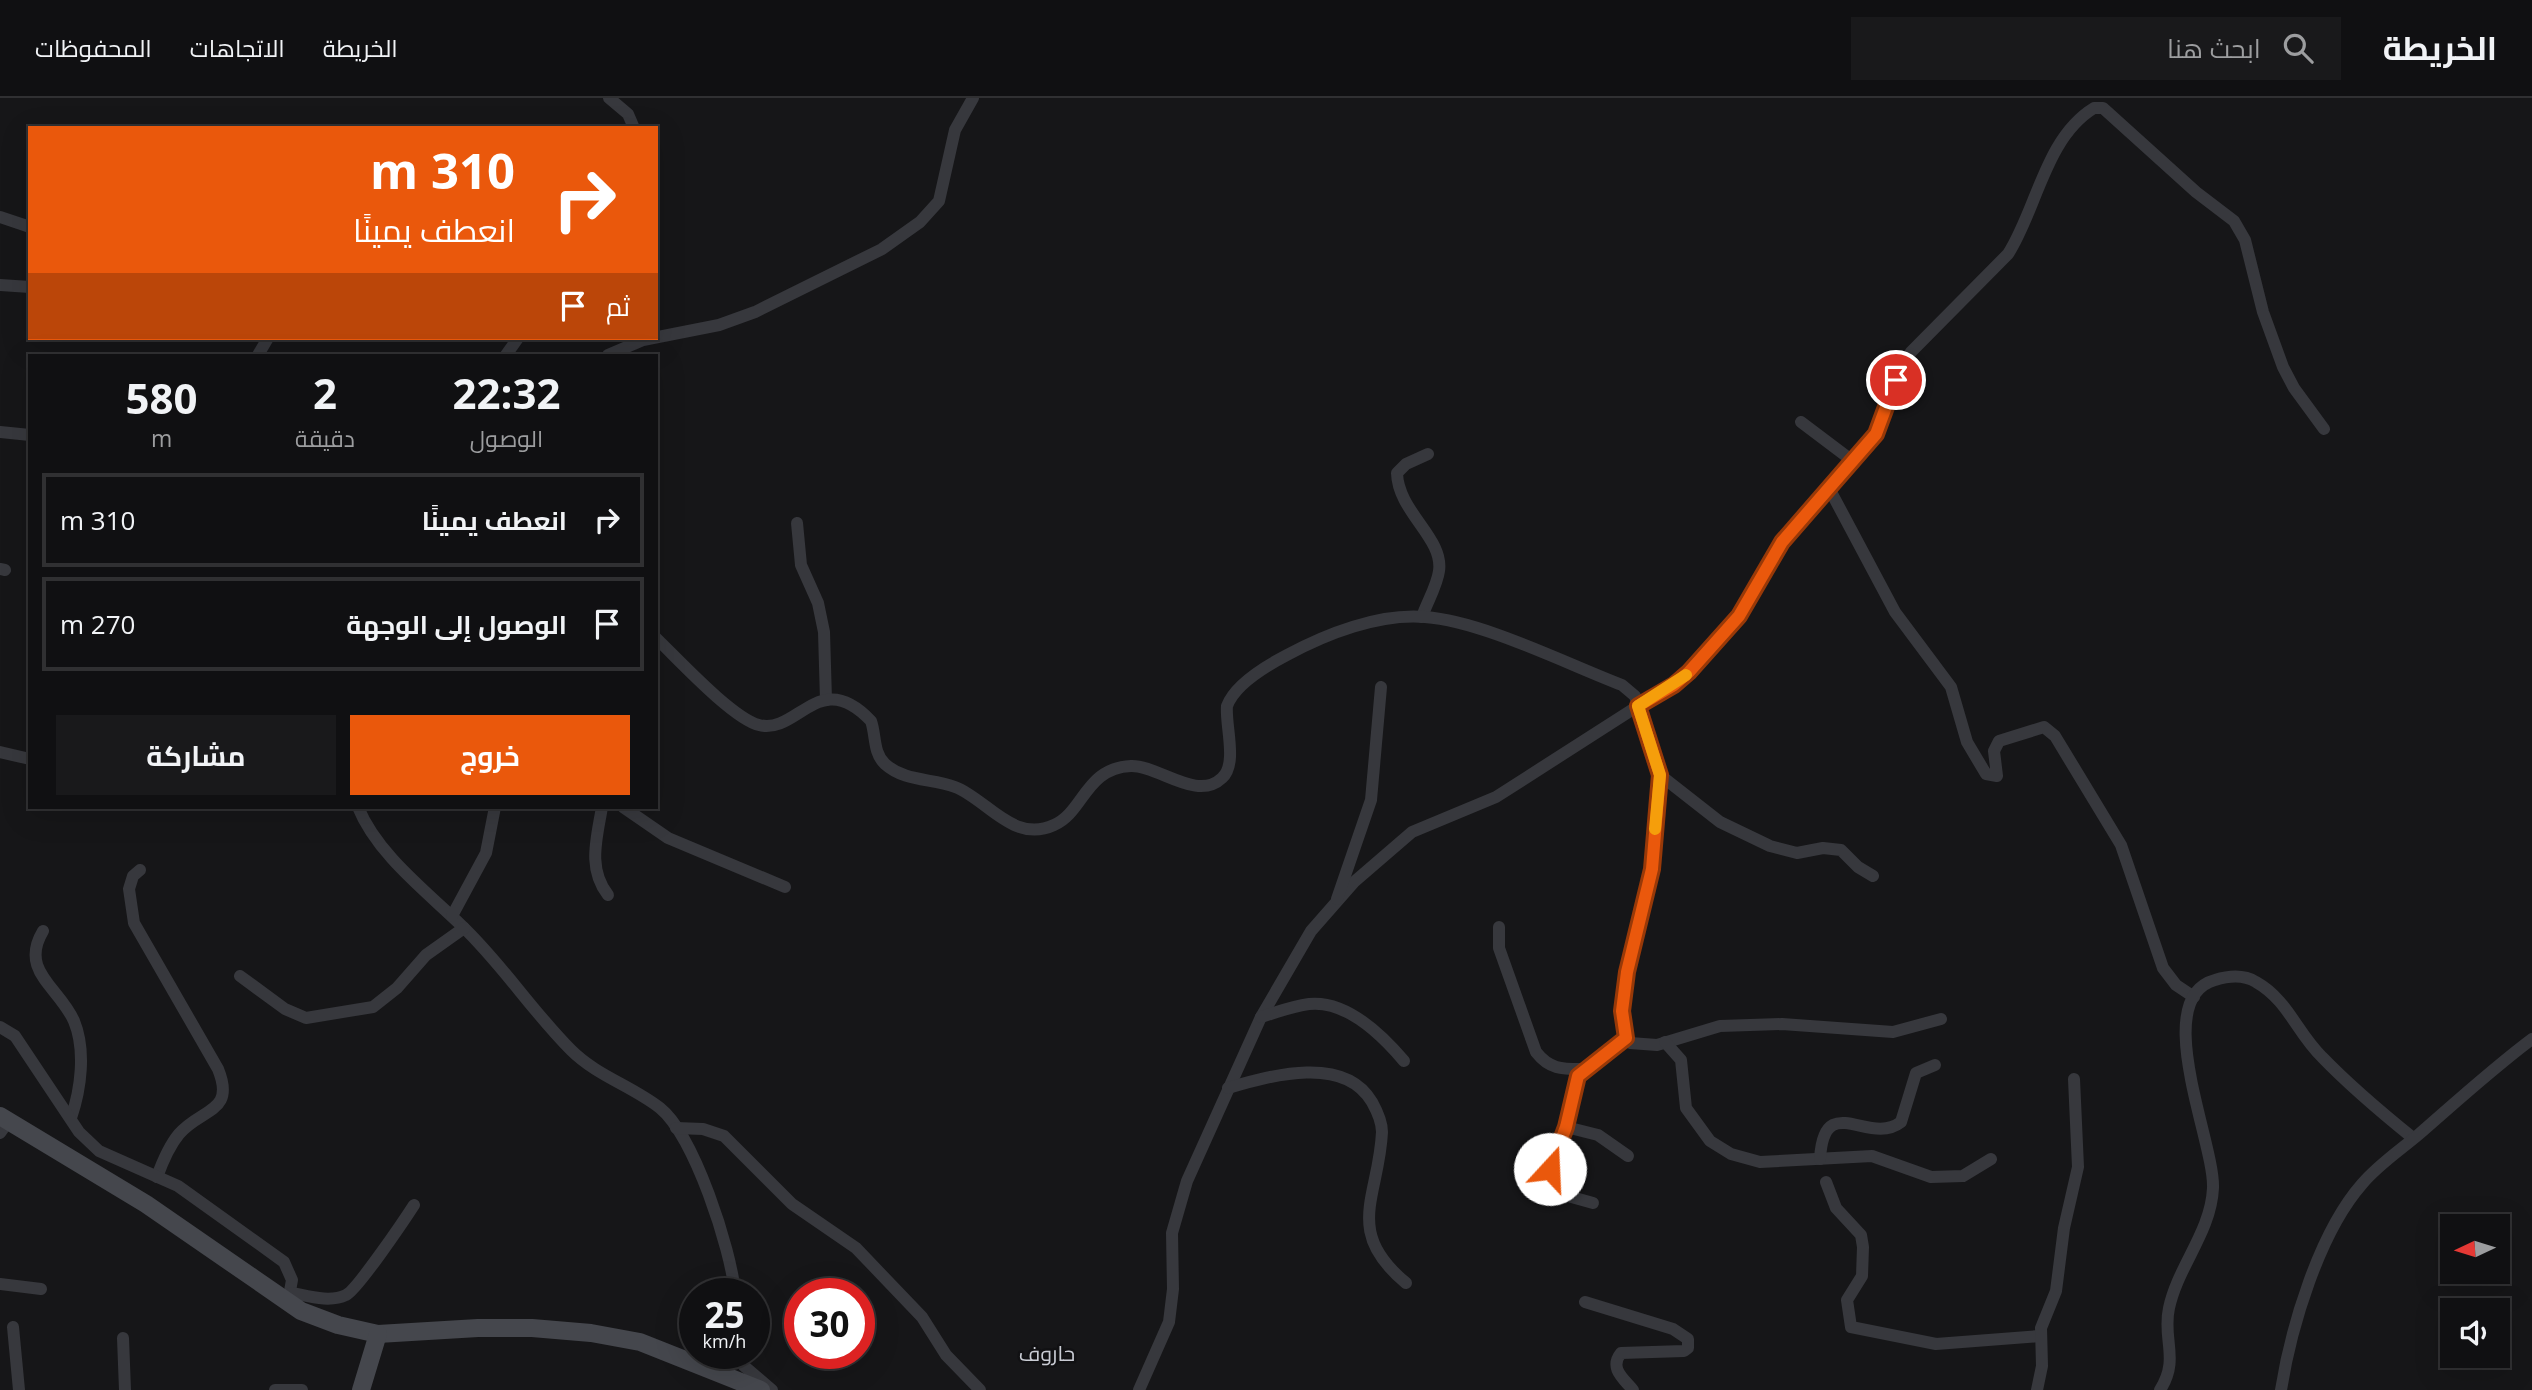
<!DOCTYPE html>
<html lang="ar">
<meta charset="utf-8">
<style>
:root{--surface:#101012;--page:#19191b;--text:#f1f3f6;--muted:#9c9d9f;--line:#303032;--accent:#ea580c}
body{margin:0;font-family:"Open Sans",Cairo,sans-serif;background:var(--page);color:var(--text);direction:rtl;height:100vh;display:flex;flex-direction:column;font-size:26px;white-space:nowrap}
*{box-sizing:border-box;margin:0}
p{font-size:23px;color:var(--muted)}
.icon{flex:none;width:38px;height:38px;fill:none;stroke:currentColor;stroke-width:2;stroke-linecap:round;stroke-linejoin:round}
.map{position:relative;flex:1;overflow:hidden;direction:ltr}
.drawer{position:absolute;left:28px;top:256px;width:630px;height:455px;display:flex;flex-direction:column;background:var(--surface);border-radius:0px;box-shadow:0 7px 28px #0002,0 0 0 2px var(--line);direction:rtl}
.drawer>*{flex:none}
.guide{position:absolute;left:28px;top:28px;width:630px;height:214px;border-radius:0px;box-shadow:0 7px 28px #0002,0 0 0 2px var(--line);direction:rtl;background:#ea580c;color:#fff;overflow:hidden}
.needle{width:46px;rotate:266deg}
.buttons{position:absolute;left:2440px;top:1116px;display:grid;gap:14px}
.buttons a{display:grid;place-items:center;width:70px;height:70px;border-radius:0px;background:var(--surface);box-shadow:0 7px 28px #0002,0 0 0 2px var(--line);font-size:35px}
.speed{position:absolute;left:679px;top:1180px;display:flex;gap:14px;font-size:35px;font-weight:700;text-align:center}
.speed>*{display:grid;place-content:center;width:91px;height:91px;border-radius:50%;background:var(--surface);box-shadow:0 7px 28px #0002,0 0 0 2px var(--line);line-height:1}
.speed small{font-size:18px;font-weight:400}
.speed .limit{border:10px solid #d22;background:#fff;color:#111}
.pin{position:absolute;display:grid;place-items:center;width:60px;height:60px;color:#fff;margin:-30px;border:4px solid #fff;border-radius:50%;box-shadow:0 2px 7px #0007}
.me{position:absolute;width:77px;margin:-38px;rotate:20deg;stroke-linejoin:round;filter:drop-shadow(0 0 5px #0008)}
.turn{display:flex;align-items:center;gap:24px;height:147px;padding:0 28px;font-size:32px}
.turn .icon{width:91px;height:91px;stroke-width:2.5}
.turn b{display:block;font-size:49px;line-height:60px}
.then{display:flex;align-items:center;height:66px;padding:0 28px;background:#0003;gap:14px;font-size:26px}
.eta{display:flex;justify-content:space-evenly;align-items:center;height:119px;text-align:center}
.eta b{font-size:42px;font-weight:700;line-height:49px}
.action{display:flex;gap:14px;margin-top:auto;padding:14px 28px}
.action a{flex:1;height:80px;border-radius:0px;background:var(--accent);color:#fff;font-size:28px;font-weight:700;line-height:80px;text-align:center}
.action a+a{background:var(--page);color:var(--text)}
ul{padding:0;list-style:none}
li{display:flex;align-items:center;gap:21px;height:94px;margin:0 14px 10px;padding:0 14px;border:4px solid var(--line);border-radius:0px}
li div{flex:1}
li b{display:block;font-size:26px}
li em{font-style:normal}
header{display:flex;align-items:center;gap:42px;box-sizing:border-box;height:98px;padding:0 35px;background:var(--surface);border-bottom:2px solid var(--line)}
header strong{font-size:33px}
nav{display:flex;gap:38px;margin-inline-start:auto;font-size:24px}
.search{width:490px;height:63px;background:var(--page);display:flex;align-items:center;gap:18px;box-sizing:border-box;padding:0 24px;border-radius:0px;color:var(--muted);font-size:26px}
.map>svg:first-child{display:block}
</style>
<header>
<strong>الخريطة</strong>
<div class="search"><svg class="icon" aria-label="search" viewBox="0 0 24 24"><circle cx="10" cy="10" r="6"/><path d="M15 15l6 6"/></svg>ابحث هنا</div>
<nav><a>الخريطة</a><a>الاتجاهات</a><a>المحفوظات</a></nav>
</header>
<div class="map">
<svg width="2532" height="1292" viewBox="0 0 2532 1292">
<rect width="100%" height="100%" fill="#161618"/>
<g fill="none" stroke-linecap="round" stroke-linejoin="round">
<g stroke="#37383d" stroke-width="12">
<polyline points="609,0 628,16 634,30"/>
<polyline points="0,119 30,129"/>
<polyline points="0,187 30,189"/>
<polyline points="258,257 268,240"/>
<polyline points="506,257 518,240"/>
<polyline points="608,257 643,242 719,227 755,214 882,151 920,124 939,103 955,32 973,0"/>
<polyline points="1801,324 1854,364"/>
<polyline points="0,334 30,337"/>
<polyline points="1830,392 1895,514 1951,589 1967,644 1986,676 1997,678 1994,653 1999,643 2044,629 2055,638 2121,747 2163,870 2176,887 2194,899"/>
<polyline points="797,425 801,467 818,505 824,534 826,602"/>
<polyline points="0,471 5,472"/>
<path d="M 1422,519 C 1427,504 1437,488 1439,473 C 1444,440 1398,414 1397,375 L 1406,366 L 1428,356"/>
<path d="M 656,540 C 678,561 732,620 759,627 C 798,637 819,568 871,623 C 876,637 873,655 885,666 C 905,684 932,680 955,689 C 987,701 1013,746 1054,727 C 1084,714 1085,670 1131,668 C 1158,667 1197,704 1222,680 C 1238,666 1225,627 1227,608 C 1235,586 1266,568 1287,557 C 1326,536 1379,515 1425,519 C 1482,523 1567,566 1622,587 L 1635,598 L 1638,608 L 1496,699 L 1412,734 L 1354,784 L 1311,833 L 1261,919 L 1187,1083 L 1172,1135 L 1173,1191 L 1169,1224 L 1139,1292"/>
<polyline points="0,654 30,661"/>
<polyline points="1660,677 1720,724 1770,748 1797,755 1823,750 1841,752 1858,769 1873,778"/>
<path d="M 358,709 C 377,756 426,793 462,828 C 502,866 532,913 571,952 C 597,978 632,988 660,1010 C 694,1037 731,1151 735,1195"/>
<path d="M 602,709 C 597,740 587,770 608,797"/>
<polyline points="623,709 668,740 785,789"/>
<path d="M 140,772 L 133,778 L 129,791 L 134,825 L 218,971 C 236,1015 201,1010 179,1036 C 169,1048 162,1065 157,1079"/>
<polyline points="1337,801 1371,702 1381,589"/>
<polyline points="452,818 486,755 495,709"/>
<path d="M 1499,829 L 1499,850 L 1536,954 C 1550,972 1563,971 1585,971"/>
<path d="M 43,833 C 19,873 59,889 74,923 C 86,952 81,991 71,1020"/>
<polyline points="240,878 285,911 306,920 373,909 397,890 426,857 464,830"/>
<path d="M 1261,919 C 1277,914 1293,908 1309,906 C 1346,902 1382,937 1404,963"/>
<path d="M 1941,921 L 1893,934 L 1782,926 L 1720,928 L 1657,947 L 1630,945 L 1623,932 L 1622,913 L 1627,874 L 1652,771 L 1660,677 L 1638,608 L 1674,587 L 1739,518 L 1782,444 L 1876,336 L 1901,270 L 1911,254 L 2008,156 C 2037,111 2045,40 2094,10 L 2103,10 L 2196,94 L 2234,123 L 2245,142 L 2263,214 L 2283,269 L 2294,290 L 2324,331"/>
<polyline points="0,929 15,938 79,1034 99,1053 178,1088 284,1164 292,1182 288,1204"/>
<polyline points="1665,944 1681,962 1686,1010 1710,1043 1731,1056 1760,1064 1872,1058 1931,1079 1963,1078 1991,1061"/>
<path d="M 1228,990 C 1270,978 1344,956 1372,1004 C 1377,1013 1382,1024 1382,1034 C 1379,1099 1343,1133 1406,1185"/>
<polyline points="1566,1029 1598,1037 1628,1058"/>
<polyline points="676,1030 703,1031 724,1038 792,1106 856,1150 922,1219 946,1257 980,1292"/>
<polyline points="0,1035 8,1024"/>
<path d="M 1820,1061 C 1824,991 1869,1049 1901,1024 L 1916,975 L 1935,967"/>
<polyline points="1826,1084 1836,1110 1861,1137 1863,1149 1862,1178 1847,1202 1851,1229 1936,1246 2040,1238"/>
<polyline points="1593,1105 1543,1091 1542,1082 1550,1071 1566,1029 1578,978 1626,940"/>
<polyline points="0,1186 41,1191"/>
<path d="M 292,1195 C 308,1198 330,1205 346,1197 C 357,1192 405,1121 414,1107"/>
<path d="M 1585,1204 L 1673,1231 L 1688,1241 L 1688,1250 L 1684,1253 L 1621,1255 C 1609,1270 1623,1280 1633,1292"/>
<polyline points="13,1229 19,1292"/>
<polyline points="123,1240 125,1292"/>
<polyline points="736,1255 744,1268 772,1292"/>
<polyline points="275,1292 302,1292"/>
<polyline points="2037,1292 2042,1268 2041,1230 2056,1193 2064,1130 2078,1069 2074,981"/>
<path d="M 2160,1292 C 2180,1261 2162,1241 2169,1210 C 2178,1168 2211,1134 2213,1090 C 2215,1045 2149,900 2215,882 C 2228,878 2243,876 2256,884 C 2288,902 2297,935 2322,959 C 2350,988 2382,1015 2413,1040"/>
<path d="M 2281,1292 C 2291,1229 2319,1135 2362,1086 C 2378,1067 2399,1053 2418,1037 C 2456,1004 2492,971 2532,941"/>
</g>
<g stroke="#45474d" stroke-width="18">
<polyline points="0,1018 146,1106 301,1213 338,1227 378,1236 478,1230 532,1230 591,1235 640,1244 761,1292"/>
<polyline points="361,1292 378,1236"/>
</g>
</g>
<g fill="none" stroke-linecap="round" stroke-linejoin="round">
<g stroke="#983908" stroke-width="18">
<polyline id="route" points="1550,1071 1566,1029 1578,978 1626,940 1622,913 1627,874 1652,771 1660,677 1638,608 1674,587 1689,574 1739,518 1782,444 1876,336 1896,282"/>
</g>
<use href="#route" stroke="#ea580c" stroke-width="12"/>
<polyline stroke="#f59e0b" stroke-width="12" points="1655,731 1660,677 1638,608 1686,577"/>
</g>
<g text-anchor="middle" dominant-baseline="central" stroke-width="5" stroke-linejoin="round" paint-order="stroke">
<g font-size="21" fill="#c9ccd4" stroke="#111113">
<text x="1047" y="1255">حاروف</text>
</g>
</g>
</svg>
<div class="buttons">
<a><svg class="needle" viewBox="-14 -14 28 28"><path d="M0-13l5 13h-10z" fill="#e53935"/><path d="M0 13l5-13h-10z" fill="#9c9d9f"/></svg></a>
<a><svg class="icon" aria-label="sound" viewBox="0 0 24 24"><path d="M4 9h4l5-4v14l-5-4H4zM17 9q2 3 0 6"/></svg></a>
</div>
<div class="speed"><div>25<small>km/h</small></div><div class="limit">30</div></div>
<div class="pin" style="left:1896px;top:282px;background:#d93025"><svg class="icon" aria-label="arrive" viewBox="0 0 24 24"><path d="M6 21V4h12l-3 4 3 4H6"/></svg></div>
<svg class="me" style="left:1550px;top:1071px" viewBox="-20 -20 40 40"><circle r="19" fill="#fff"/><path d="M0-13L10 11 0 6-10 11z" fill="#ea580c"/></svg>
<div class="guide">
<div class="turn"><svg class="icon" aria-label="right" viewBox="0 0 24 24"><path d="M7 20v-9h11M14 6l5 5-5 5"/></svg><div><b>310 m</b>انعطف يمينًا</div></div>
<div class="then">ثم<svg class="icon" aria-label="arrive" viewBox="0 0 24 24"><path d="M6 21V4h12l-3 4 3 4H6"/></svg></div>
</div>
<section class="drawer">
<div class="eta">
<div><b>22:32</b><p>الوصول</p></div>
<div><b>2</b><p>دقيقة</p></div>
<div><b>580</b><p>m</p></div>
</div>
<ul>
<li><svg class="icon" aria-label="right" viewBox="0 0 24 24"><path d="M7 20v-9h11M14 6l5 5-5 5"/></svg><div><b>انعطف يمينًا</b></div><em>310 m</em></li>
<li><svg class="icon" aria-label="arrive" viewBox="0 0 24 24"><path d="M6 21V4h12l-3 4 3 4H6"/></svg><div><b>الوصول إلى الوجهة</b></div><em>270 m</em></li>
</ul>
<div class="action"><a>خروج</a><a>مشاركة</a></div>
</section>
</div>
